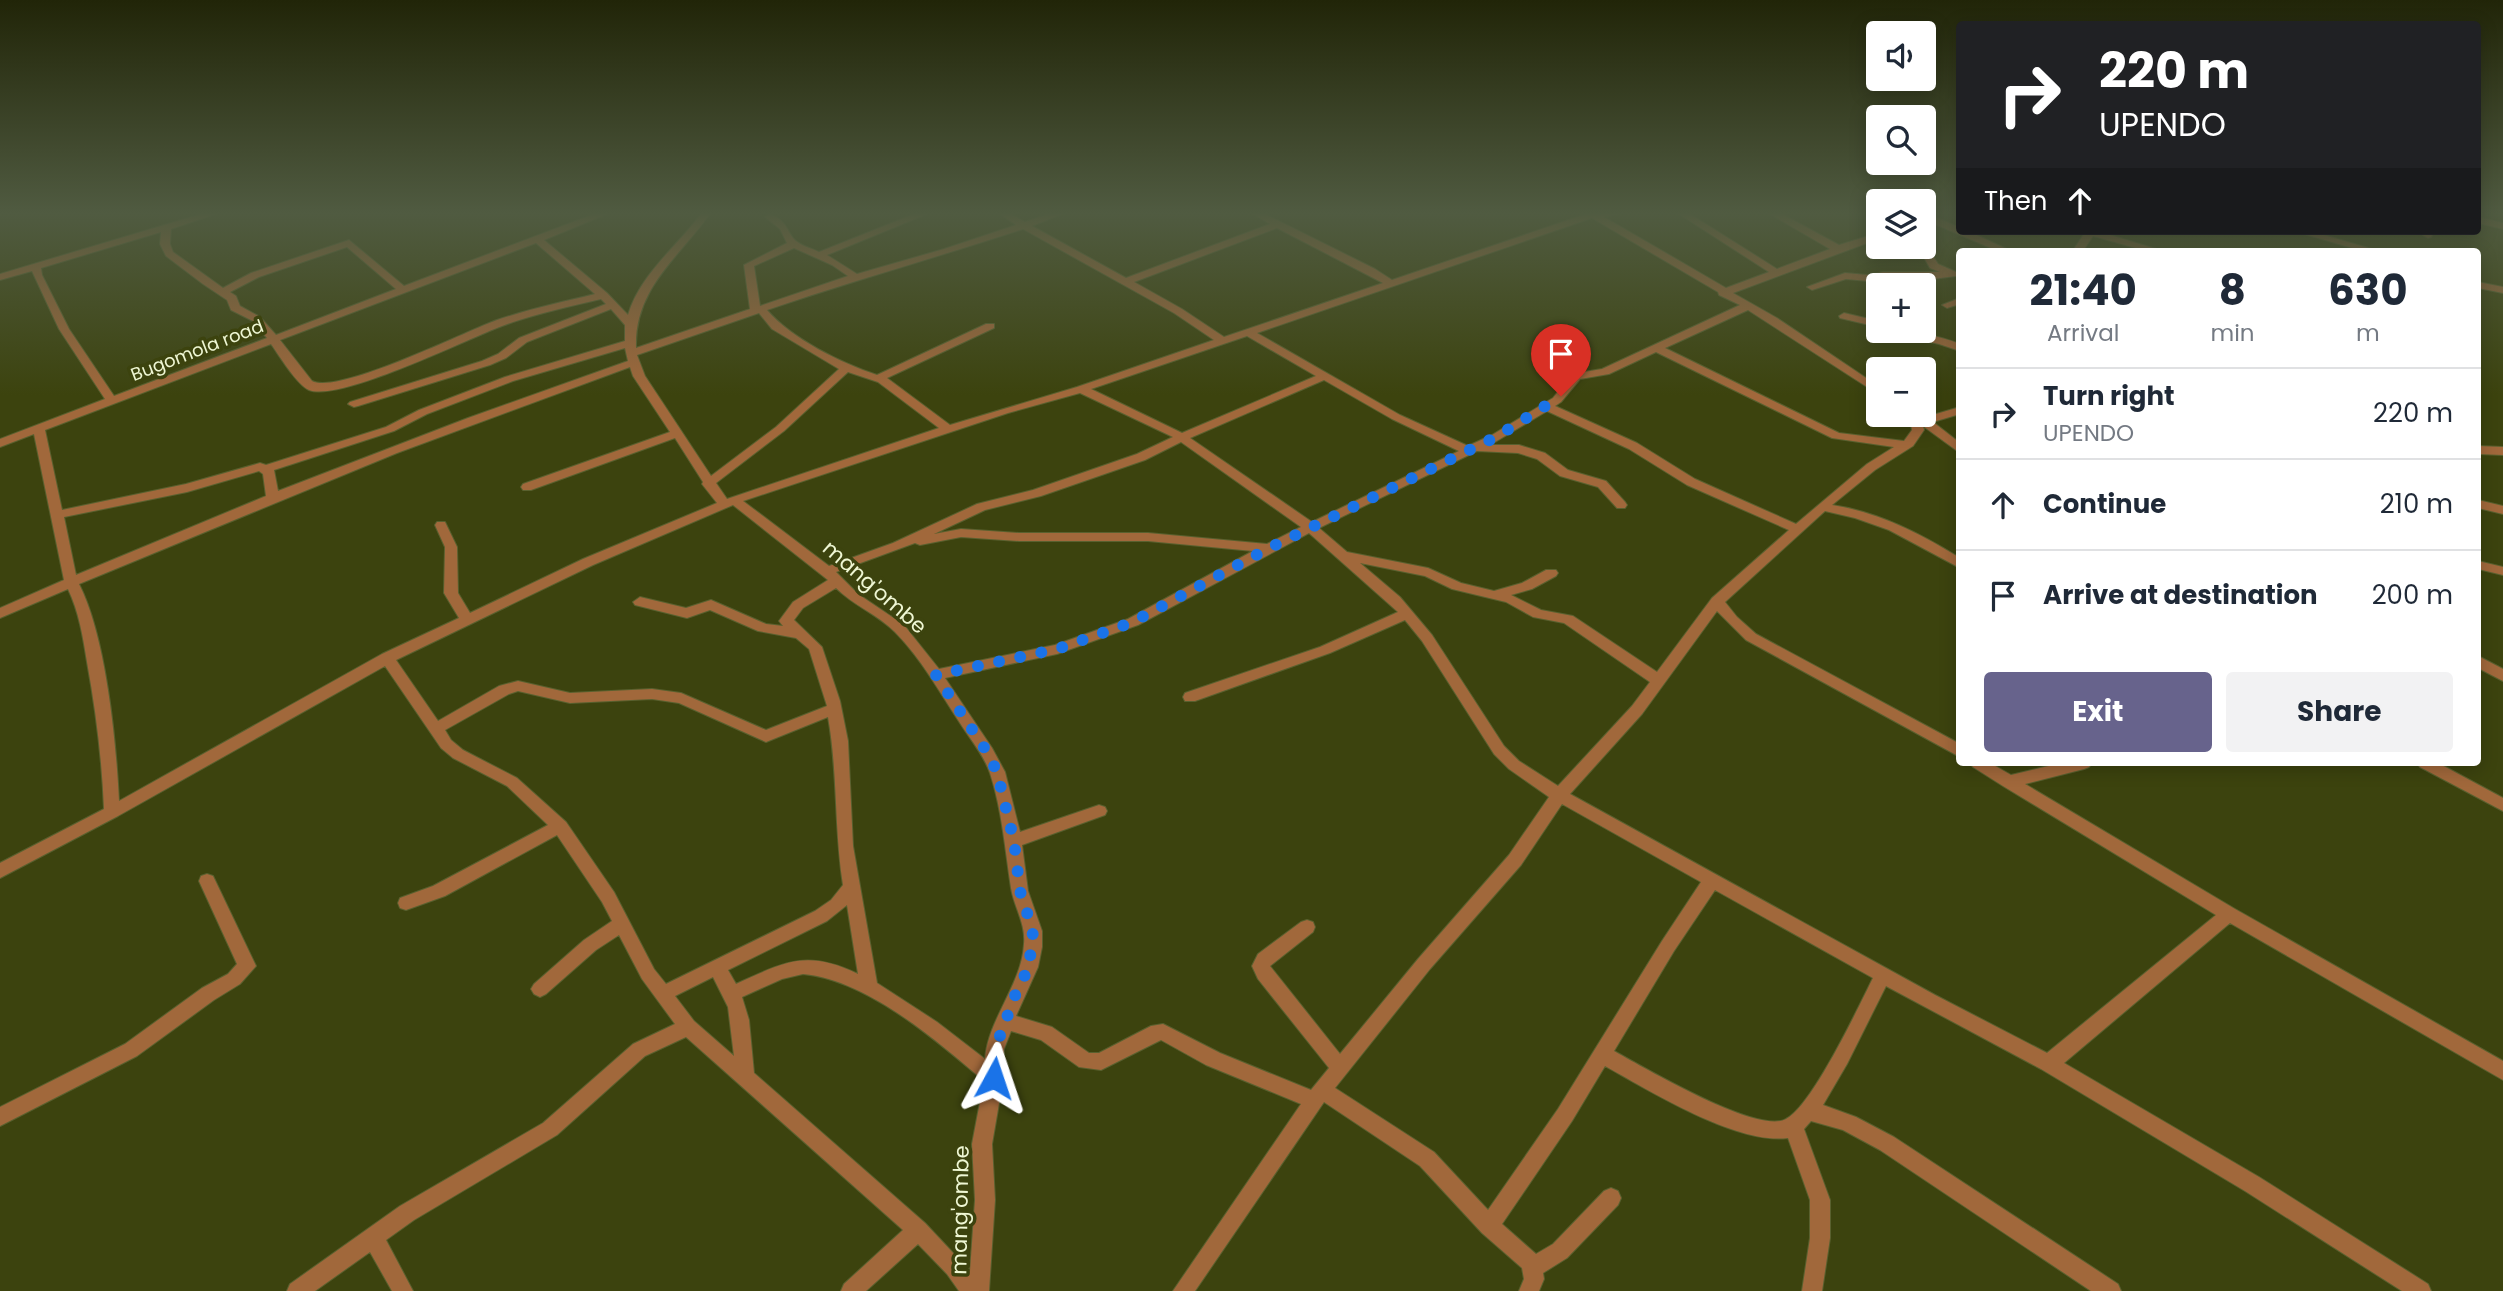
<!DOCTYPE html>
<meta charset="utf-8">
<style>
:root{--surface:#fff;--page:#f2f2f3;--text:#1f2937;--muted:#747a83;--line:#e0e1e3;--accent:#67638c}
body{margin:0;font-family:Poppins,sans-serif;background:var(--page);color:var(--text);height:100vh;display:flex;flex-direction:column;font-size:26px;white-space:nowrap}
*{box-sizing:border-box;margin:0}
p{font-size:23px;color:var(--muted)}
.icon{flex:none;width:38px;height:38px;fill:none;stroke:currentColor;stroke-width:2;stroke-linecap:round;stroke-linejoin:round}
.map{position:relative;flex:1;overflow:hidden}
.sheet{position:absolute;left:1956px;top:248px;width:525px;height:518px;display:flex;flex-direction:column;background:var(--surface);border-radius:7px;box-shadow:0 4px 18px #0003}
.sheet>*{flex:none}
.hud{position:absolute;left:1956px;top:21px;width:525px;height:214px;border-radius:7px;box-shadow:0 4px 18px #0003;background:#202124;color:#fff;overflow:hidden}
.buttons{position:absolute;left:1866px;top:21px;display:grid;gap:14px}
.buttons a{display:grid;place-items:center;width:70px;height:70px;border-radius:7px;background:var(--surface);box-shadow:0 4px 18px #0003;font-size:35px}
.pin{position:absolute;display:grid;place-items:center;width:60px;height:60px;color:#fff;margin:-72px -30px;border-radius:50% 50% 50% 0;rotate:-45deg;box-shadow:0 0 7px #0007}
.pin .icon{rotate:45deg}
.me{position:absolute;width:77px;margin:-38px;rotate:5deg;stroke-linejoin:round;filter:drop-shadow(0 0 5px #0008)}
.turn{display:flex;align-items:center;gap:24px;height:147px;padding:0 28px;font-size:32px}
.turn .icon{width:91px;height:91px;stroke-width:2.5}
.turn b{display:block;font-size:49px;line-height:60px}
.then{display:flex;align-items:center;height:66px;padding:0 28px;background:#0003;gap:14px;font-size:26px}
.eta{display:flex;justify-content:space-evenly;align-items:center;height:119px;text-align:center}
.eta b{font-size:42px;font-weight:700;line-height:49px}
.cta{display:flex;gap:14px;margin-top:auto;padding:14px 28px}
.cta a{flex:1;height:80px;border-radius:7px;background:var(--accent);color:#fff;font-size:28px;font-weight:700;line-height:80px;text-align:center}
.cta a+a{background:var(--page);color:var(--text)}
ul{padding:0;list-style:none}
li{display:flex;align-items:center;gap:21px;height:91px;padding:0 28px;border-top:2px solid var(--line)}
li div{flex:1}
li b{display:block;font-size:26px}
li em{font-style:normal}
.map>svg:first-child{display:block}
</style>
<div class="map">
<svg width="2503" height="1291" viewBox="0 0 2503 1291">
<rect width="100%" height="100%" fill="#3c430e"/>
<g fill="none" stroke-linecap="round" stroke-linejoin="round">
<g stroke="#59602e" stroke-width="2">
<g id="minor">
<path d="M 201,214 L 216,214 L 171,229 L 170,244 L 173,252 L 223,288 L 251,273 L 349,240 L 404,286 L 594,214 L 607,214 L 544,240 L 607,293 L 628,315 C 639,276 677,246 701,214 L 710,214 C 678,258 634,289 636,348 L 750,309 L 744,265 L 787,243 L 780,229 L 765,217 L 769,214 C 786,220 785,227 793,238 C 798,245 811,248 819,252 L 914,214 L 927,214 L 827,255 L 857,274 L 944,249 L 1016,225 L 1000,214 L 1011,214 L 1025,222 L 1048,214 L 1062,214 L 1032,226 L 1126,278 L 1270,224 L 1253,214 L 1265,214 L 1375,269 L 1392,280 L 1586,214 L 1618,214 L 1604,217 L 1726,288 L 1769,272 L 1679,214 L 1690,214 L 1777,269 L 1830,249 L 1770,214 L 1782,214 L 1839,245 L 1878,233 L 1878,239 L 1733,293 L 1777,318 L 1878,386 L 1878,394 L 1748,310 L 1665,348 L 1839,433 L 1904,441 L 1912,430 L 1911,424 L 1902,415 L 1915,415 L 1919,419 L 1960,407 L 1960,414 L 1933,422 L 1960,443 L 1960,453 L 1923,426 L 1924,430 L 1913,446 L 1875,470 L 1832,505 C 1879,512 1921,534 1960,558 L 1960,568 L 1889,530 L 1855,518 L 1825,511 L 1725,602 L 1737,617 L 1756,634 L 1960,744 L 1960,757 L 1746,640 L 1717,611 L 1642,714 L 1570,794 L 1935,995 L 2047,1053 L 2216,915 L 2003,786 L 1973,767 L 1970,763 L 1990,763 L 2011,775 L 2061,763 L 2092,763 L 2089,767 L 2084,769 L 2025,784 L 2235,909 L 2503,1061 L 2503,1080 L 2230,923 L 2064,1063 L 2259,1177 L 2428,1284 L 2431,1291 L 2402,1291 L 2245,1191 L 2041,1069 L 1886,986 L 1847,1064 L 1823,1105 L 1856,1117 L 1894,1137 L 2118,1284 L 2121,1291 L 2091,1291 L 1880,1150 L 1843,1130 L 1811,1121 L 1804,1129 L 1830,1200 L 1830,1238 L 1822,1291 L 1802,1291 L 1810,1238 L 1810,1200 L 1788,1138 C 1737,1145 1650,1091 1605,1066 L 1572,1121 L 1502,1224 L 1536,1254 L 1553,1244 L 1604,1191 L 1611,1188 L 1618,1191 L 1621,1198 L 1618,1205 L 1567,1258 L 1543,1273 L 1544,1279 L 1539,1291 L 1519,1291 L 1524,1279 L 1522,1268 L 1482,1233 L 1420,1166 L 1324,1102 L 1195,1291 L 1173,1291 L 1301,1104 L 1206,1065 L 1161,1040 L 1101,1070 L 1079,1067 L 1041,1040 L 1011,1031 L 1004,1049 L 1002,1086 L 992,1144 L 995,1200 L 989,1291 L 959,1291 L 947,1274 L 918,1244 L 866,1291 L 841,1291 L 844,1284 L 903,1230 L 686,1037 L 645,1056 L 557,1135 L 414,1220 L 386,1240 L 413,1291 L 392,1291 L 370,1252 L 315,1291 L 287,1291 L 290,1284 L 400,1206 L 543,1123 L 633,1044 L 675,1024 L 642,979 L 619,935 L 596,950 L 546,994 L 540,997 L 534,994 L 531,989 L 534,984 L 584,940 L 612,921 L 602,902 L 557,835 L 445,896 L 406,910 L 400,908 L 398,903 L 400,898 L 433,886 L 548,825 L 507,786 L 453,758 L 441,748 L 385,666 L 118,816 L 0,878 L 0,863 L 104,809 C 102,760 96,711 87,662 C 83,637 79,612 68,589 L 0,618 L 0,608 L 64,580 L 34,434 L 0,447 L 0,439 L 105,399 L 59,329 L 32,271 L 0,280 L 0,274 ZM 1592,218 L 1718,292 L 1719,295 L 1740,305 L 1602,369 L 1572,374 L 1553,398 L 1492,435 L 1468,446 L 1400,415 L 1257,333 ZM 1277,228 L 1383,283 L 1224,337 L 1182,309 L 1134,282 ZM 1023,229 L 1174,313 L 1214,340 L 1077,387 L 950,425 L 887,378 L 994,328 L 994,324 L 986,324 L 877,375 C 841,363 792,339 767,310 C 852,281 938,257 1023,229 ZM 161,232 L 160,244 L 166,256 L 203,284 L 227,300 L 231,310 L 253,321 L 267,338 L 114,396 L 69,329 L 42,275 L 41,268 ZM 536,243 L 595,294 C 563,302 529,309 497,320 C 464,332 338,395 312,381 L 280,340 ZM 347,247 L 396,289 L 276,335 L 260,317 L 240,306 L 236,296 L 230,292 L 259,277 ZM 794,248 L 832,265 L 848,276 L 760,306 L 754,266 ZM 601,299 L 606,304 L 519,338 L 498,354 L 482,361 L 350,402 L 348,404 L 354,407 L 358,406 L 490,365 L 506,358 L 527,342 L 611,309 L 625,325 L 625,341 L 505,377 L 419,410 L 386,427 L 266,465 L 260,463 L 186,484 L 62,510 L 45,430 L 271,344 C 279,355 297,385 309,390 C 340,402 467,339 502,326 C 534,314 568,307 601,299 ZM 759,313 L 772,329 L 839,369 L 776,427 L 711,476 L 645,376 L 637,355 ZM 1247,336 L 1316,376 L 1182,433 L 1091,389 ZM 625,348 L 628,361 L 468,418 L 278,491 L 274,470 L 394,431 L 427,414 L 513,381 ZM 1656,352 L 1832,438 L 1894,447 L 1867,464 L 1796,524 L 1695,479 L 1637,443 L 1555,406 L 1561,402 L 1580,379 L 1609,374 ZM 630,367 L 633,376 L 670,432 L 523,484 L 521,487 L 523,490 L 531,490 L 675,438 L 703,482 L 702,484 L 717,503 L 583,559 L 470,613 L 458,593 L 457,547 L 445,522 L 437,522 L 435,525 L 445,547 L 444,593 L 459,618 L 382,654 L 119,801 C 116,740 106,637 79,584 L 397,453 ZM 848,372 L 878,382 L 939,428 L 727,499 L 716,483 L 784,431 ZM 1324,380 L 1392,419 L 1459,451 L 1312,522 L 1190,438 ZM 1080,393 L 1173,437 L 1137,454 L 1033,490 L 977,504 L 893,543 L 829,566 L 743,501 L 1008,413 ZM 1547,411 L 1629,449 L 1687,485 L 1789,530 L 1712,598 L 1657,672 L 1573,616 L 1541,610 L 1511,595 L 1532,589 L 1556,576 L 1558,573 L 1556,570 L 1546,570 L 1522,583 L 1494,591 L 1461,583 L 1428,568 L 1347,552 L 1319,528 L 1477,451 L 1518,453 L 1537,459 L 1560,476 L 1598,487 L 1617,508 L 1625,508 L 1627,505 L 1625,502 L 1606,481 L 1568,470 L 1545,453 L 1519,445 L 1490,445 ZM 1181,442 L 1301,527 L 1267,544 L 1148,533 L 1019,533 L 961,529 L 934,534 L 985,510 L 1041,496 L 1145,460 ZM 259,471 L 263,474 L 266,496 L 76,575 L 64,517 L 187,492 ZM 733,505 L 828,580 L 793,602 L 779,621 L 783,626 L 766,624 L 711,600 L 686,608 L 640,597 L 633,602 L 635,605 L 687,618 L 710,610 L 758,631 L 796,638 L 809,649 L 827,706 L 766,730 L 681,693 L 652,689 L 570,693 L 518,681 L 499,686 L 438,721 L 396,660 L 593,565 ZM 1309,533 L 1398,612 L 1320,647 L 1185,693 L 1183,697 L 1185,701 L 1195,701 L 1330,653 L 1405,620 L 1422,641 L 1494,754 L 1509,769 L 1549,797 L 1509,855 L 1418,959 L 1340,1054 L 1270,966 L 1313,932 L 1315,927 L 1313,922 L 1307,920 L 1301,922 L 1258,954 L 1252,966 L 1258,979 L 1329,1068 L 1311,1090 L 1220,1053 L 1163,1024 L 1151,1026 L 1099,1053 L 1089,1053 L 1052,1027 L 1016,1016 L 1038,967 L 1042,947 L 1042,931 L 1028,891 L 1022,845 L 1105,815 L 1107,811 L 1105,807 L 1099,805 L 1020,832 L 1005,772 L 992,748 L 945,678 L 1057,654 L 1138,625 ZM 961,537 L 1019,541 L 1148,541 L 1253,551 L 1128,619 L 1055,645 L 939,669 L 904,625 L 858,594 L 836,572 L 915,543 L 920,545 ZM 1360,563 L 1425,576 L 1452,589 L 1506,602 L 1533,617 L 1564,623 L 1650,682 L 1632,706 L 1558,786 L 1519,761 L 1504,746 L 1432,635 L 1400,597 ZM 836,588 C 853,605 878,615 895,632 C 921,658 940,693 960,723 C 970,739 984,755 990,773 C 1002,810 1005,849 1011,888 C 1014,907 1026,924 1024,944 C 1022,984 988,1019 985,1059 L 937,1022 L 877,983 L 853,846 L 848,741 L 840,701 L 822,647 L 794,620 L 803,608 ZM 518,691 L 570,703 L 652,699 L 679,703 L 766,742 L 828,717 C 838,772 834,829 843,885 L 831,900 L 815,911 L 666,984 L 654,969 L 614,892 L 566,822 L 517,778 L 463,750 L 451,740 L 445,730 L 509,694 ZM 1562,804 L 1701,882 L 1662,941 L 1558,1109 L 1488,1210 L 1434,1152 L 1335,1088 L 1430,969 L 1521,865 ZM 1715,890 L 1873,978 C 1858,1008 1812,1106 1786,1119 C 1758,1135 1643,1067 1614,1051 L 1674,951 ZM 847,905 L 858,974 C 806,949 785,962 736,984 L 728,970 L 827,921 ZM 803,974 C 867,980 936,1040 984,1081 L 972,1144 L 975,1200 L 970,1271 L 925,1223 L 754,1073 L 749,1020 L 742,997 L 782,979 ZM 713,977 L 728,1007 L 734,1056 L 694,1021 L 675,996 Z"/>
<polygon points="1866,214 1876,214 1878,223"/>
<polygon points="1923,214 1929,214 1960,228 1960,231 1968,231 2013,252 2000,252 1923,219"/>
<polygon points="2478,217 2503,223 2503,229 2478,223"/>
<polygon points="2086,231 2097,231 2166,252 2150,252 2093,236 2082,252 2072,252"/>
<polygon points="2294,231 2310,231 2382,252 2366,252"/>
<polygon points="2424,231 2434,231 2431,237 2428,238 2423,235"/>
<polygon points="1923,244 1926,245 1938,264 1956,272 1956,276 1933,279 1883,278 1868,281 1846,279 1812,290 1807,287 1845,273 1868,275 1883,272 1940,272 1930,268 1918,247 1923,247"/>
<polygon points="2478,282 2503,287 2503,293 2478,288"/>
<polygon points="1960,298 1960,304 1947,308 1942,305"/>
<polygon points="1844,313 1878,321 1878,327 1840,318 1839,316"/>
<path d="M 1890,331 C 1914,331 1937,335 1960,344 L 1960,351 L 1939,344 L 1891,333 Z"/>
<polygon points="2478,446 2503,447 2503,455 2478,454"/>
<polygon points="2478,500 2503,506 2503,514 2478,508"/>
<polygon points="2478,561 2503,567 2503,575 2478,569"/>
<polygon points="2478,656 2503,669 2503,681 2478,668"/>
<polygon points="2417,763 2438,763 2503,798 2503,811 2420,767"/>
<polygon points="207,874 213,876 256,966 240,984 214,1000 137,1056 0,1126 0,1107 125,1044 202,988 228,974 237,964 199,881 201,876"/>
</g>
</g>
<use href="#minor" fill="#a1683b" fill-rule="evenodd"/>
</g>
<linearGradient id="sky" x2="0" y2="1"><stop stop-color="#212508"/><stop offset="0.54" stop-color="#505b41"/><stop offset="1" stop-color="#505b41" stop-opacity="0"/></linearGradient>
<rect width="2503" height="395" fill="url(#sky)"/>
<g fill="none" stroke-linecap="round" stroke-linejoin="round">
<polyline stroke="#1a73e8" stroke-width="12" stroke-dasharray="0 21.6" points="994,1078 995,1049 1016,993 1029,967 1033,931 1020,891 1014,841 997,772 987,752 936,675 1057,649 1133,622 1269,548 1496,437 1561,396"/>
</g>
<g text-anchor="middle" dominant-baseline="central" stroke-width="7" stroke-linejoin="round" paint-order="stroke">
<g font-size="18" fill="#eff7d4" stroke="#3c430e">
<text transform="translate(197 350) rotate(-21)">Bugomola road</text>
</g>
<g font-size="21" fill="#eff7d4" stroke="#3c430e">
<text transform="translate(875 587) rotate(41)">mang'ombe</text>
<text transform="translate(960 1210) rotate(-89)">mang'ombe</text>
</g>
</g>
</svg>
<div class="buttons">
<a><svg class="icon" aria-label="sound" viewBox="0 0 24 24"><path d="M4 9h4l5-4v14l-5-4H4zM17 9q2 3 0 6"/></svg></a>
<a><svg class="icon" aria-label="search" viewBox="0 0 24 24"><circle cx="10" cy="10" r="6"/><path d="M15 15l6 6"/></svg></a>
<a><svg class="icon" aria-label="layers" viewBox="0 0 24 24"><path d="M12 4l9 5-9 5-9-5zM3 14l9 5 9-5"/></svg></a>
<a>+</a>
<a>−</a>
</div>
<div class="pin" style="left:1561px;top:396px;background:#d93025"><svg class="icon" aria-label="arrive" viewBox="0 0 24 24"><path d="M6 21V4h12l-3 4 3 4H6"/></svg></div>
<svg class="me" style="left:994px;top:1078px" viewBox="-20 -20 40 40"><path d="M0-17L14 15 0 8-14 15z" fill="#1a73e8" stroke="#fff" stroke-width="4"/></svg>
<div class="hud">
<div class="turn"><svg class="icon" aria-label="right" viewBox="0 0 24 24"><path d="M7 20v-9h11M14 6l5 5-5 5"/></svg><div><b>220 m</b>UPENDO</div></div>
<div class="then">Then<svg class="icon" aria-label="ahead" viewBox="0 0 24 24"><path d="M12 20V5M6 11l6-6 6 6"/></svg></div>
</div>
<section class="sheet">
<div class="eta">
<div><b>21:40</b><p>Arrival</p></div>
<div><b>8</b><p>min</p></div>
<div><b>630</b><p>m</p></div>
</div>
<ul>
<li><svg class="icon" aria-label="right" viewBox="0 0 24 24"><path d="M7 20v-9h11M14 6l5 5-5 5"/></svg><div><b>Turn right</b><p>UPENDO</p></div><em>220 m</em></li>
<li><svg class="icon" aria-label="ahead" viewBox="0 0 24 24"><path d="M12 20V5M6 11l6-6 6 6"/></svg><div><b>Continue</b></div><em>210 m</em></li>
<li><svg class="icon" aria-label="arrive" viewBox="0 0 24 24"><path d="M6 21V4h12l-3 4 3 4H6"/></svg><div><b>Arrive at destination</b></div><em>200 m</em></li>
</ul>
<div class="cta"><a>Exit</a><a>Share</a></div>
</section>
</div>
